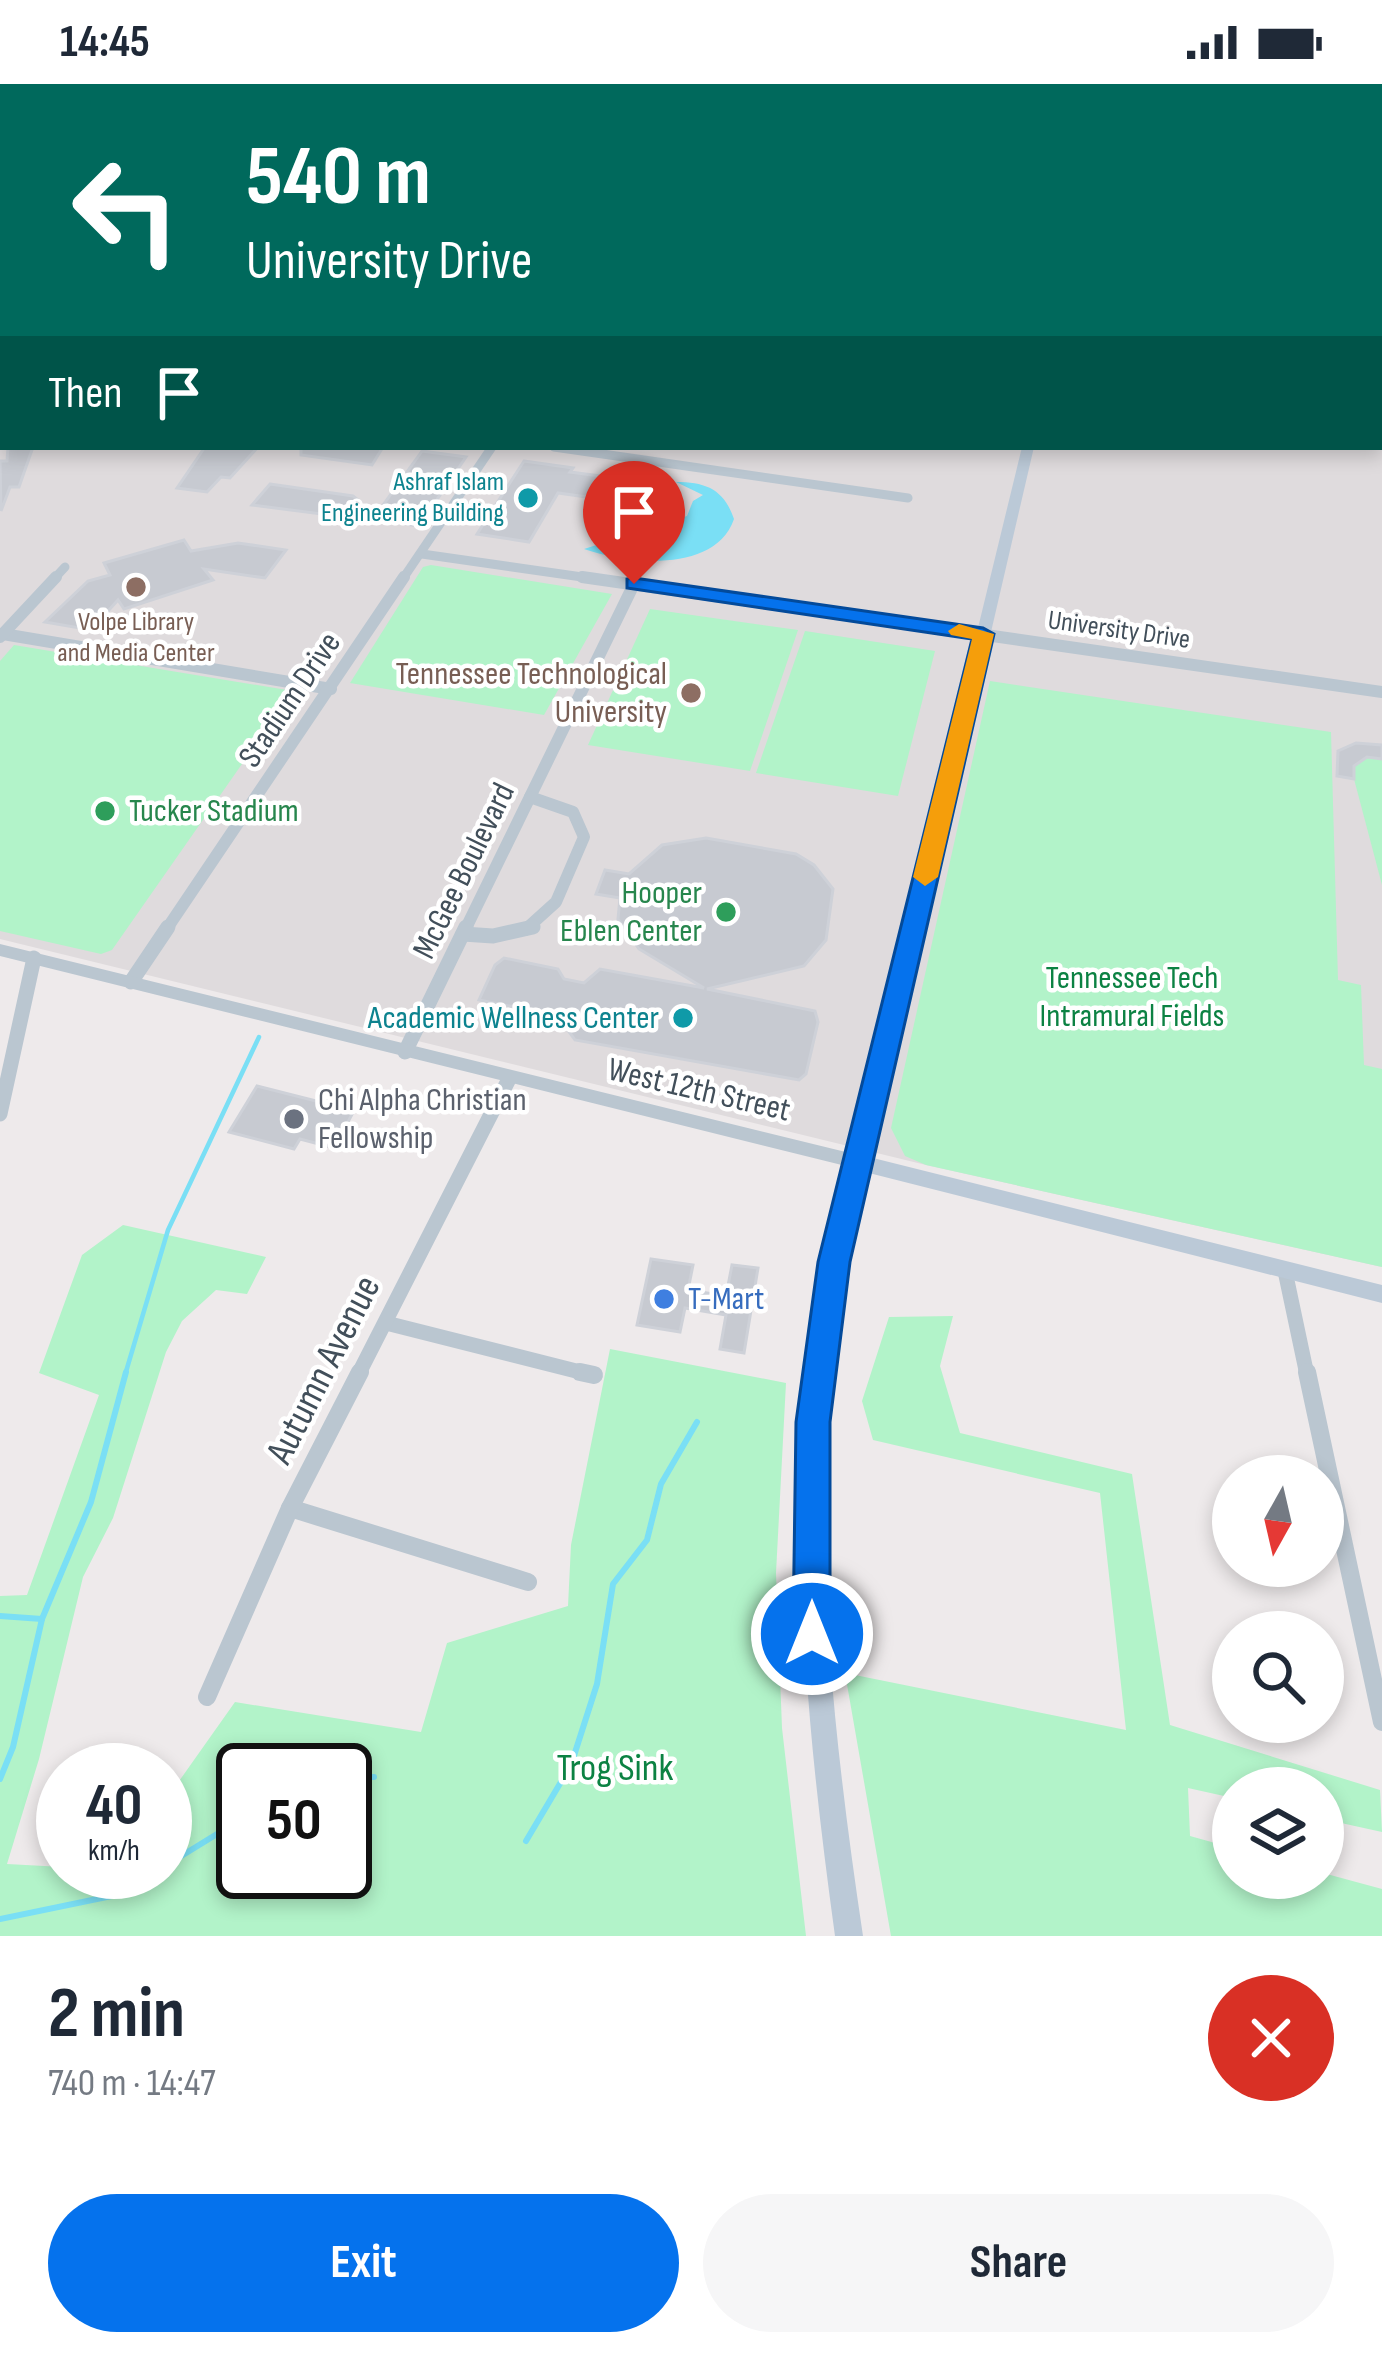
<!DOCTYPE html>
<meta charset="utf-8">
<style>
:root{--surface:#fff;--page:#f6f6f7;--text:#1f2937;--muted:#747a83;--accent:#0572ed}
body{margin:0;font-family:"Sofia Sans Condensed",sans-serif;background:var(--page);color:var(--text);height:100vh;display:flex;flex-direction:column;font-size:45px;white-space:nowrap}
*{box-sizing:border-box;margin:0}
p{font-size:39px;color:var(--muted)}
.icon{flex:none;width:66px;height:66px;fill:none;stroke:currentColor;stroke-width:2;stroke-linecap:round;stroke-linejoin:round}
.map{position:relative;height:1852px;overflow:hidden}
.panel{display:flex;flex-direction:column;background:var(--surface);flex:1}
.panel>*{flex:none}
.hud{position:absolute;left:0px;top:0px;width:1383px;height:366px;box-shadow:0 6px 18px #0003;background:#00695c;color:#fff;overflow:hidden}
.needle{width:78px;rotate:188deg}
.buttons{position:absolute;left:1212px;top:1371px;display:grid;gap:24px}
.buttons a{display:grid;place-items:center;width:132px;height:132px;border-radius:50%;background:var(--surface);box-shadow:0 6px 18px #0003;font-size:60px}
.speed{position:absolute;left:36px;top:1659px;display:flex;gap:24px;font-size:60px;font-weight:700;text-align:center}
.speed>*{display:grid;place-content:center;width:156px;height:156px;border-radius:50%;background:var(--surface);box-shadow:0 6px 18px #0003;line-height:1}
.speed small{font-size:30px;font-weight:400}
.speed .limit{border:6px solid #111;border-radius:18px;background:#fff;color:#111}
.pin{position:absolute;display:grid;place-items:center;width:102px;height:102px;color:#fff;margin:-123px -51px;border-radius:50% 50% 50% 0;rotate:-45deg;box-shadow:0 0 12px #0007}
.pin .icon{rotate:45deg}
.me{position:absolute;width:132px;margin:-66px;rotate:0deg;stroke-linejoin:round;filter:drop-shadow(0 0 9px #0008)}
.turn{display:flex;align-items:center;gap:42px;height:252px;padding:0 48px;font-size:54px}
.turn .icon{width:156px;height:156px;stroke-width:2.5}
.turn b{display:block;font-size:84px;line-height:102px}
.then{display:flex;align-items:center;height:114px;padding:0 48px;background:#0003;gap:24px;font-size:45px}
.round{display:grid;place-items:center;flex:none;width:126px;height:126px;border-radius:63px;background:var(--page)}
.summary{display:flex;align-items:center;justify-content:space-between;height:204px;padding:0 48px}
h1{font-size:72px;font-weight:700;line-height:90px}
.cta{display:flex;gap:24px;margin-top:auto;padding:24px 48px}
.cta a{flex:1;height:138px;border-radius:72px;background:var(--accent);color:#fff;font-size:48px;font-weight:700;line-height:138px;text-align:center}
.cta a+a{background:var(--page);color:var(--text)}
.status{display:flex;justify-content:space-between;align-items:center;height:84px;padding:0 60px;background:var(--surface);direction:ltr}
.status svg{height:33px;fill:currentColor}
.map>svg:first-child{display:block}
</style>
<div class="status"><b>14:45</b><svg viewBox="0 0 49 12"><path d="M0 12V9h3v3zM5 12V6h3v6zM10 12V3h3v9zM15 12V0h3v12zM26 1h20v11H26zM47 4h2v5h-2z"/></svg></div>
<div class="map">
<svg width="1382" height="1852" viewBox="0 0 1382 1852">
<rect width="100%" height="100%" fill="#eeeaeb"/>
<polygon fill="#dfdbdd" points="0,165 3,363 1380,363 1382,345 1382,1183 926,1081 0,855"/>
<g fill="#b2f3c9" fill-rule="evenodd">
<polygon points="431,481 612,510 544,631 350,599 423,483"/>
<polygon points="650,525 798,546 750,687 588,661"/>
<polygon points="805,547 935,567 898,712 756,689"/>
<polygon points="14,561 293,607 112,866 101,870 0,847 0,577"/>
<polygon points="990,597 1331,648 1338,896 1361,901 1364,981 1382,985 1382,1183 926,1081 905,1072 891,1044"/>
<polygon points="1367,673 1382,675 1382,801 1354,695 1354,682"/>
<path d="M 123,1141 L 266,1173 L 247,1210 L 216,1206 L 182,1237 L 166,1268 L 113,1434 L 83,1493 L 39,1675 L 7,1780 L 63,1783 L 63,1788 L 165,1788 L 165,1717 L 235,1618 L 421,1648 L 447,1559 L 568,1522 L 571,1461 L 610,1265 L 786,1299 L 776,1489 L 782,1644 L 806,1852 L 0,1852 L 0,1512 L 27,1511 L 99,1311 L 39,1289 L 82,1171 ZM 243,1686 L 345,1686 L 345,1788 L 243,1788 Z"/>
<polygon points="953,1232 940,1282 960,1349 1132,1390 1170,1641 1380,1706 1382,1748 1323,1735 1323,1704 1233,1704 1233,1714 1188,1704 1190,1752 1233,1764 1233,1794 1323,1794 1323,1789 1382,1805 1382,1852 891,1852 845,1589 1126,1646 1100,1409 873,1356 862,1317 889,1233"/>
</g>
<path fill="#7adff5" d="M 676,398 C 707,398 724,406 734,435 C 715,490 626,480 584,465 L 687,432 L 693,417 L 703,411 Z"/>
<g fill="none" stroke-linecap="round" stroke-linejoin="round">
<polyline stroke="#7adff5" stroke-width="4.5" points="125,1291 168,1146 259,953"/>
<g stroke="#7adff5" stroke-width="6">
<polyline points="0,1532 42,1535 13,1663 0,1695"/>
<polyline points="42,1535 91,1418 126,1288"/>
<polyline points="345,1693 374,1693"/>
<polyline points="526,1757 571,1681 597,1600 613,1500 647,1456 661,1400 697,1338"/>
<polyline points="165,1782 243,1734"/>
<polyline points="0,1835 126,1809 157,1788"/>
</g>
</g>
<g fill="#c7cad1" stroke="#ced1d8" stroke-width="3">
<polygon points="8,363 33,363 19,403 10,403 1,427 0,377 7,377"/>
<polygon points="205,363 258,363 230,394 221,393 207,408 177,404"/>
<polygon points="301,363 383,363 372,381 301,371"/>
<polygon points="422,367 466,373 419,442 373,435"/>
<polygon points="524,377 573,384 570,388 647,398 636,420 558,409 529,458 477,450"/>
<polygon points="270,400 353,412 357,415 337,432 252,421"/>
<polygon points="184,456 191,467 238,459 286,466 265,494 204,485 213,496 124,525 118,516 91,546 45,538 88,497 110,491 104,479"/>
<polygon points="1356,659 1382,661 1382,675 1367,673 1354,682 1354,695 1337,692 1338,667"/>
<polygon points="706,754 796,770 814,781 833,805 826,856 804,882 707,905 815,927 818,938 806,990 799,996 575,956 564,941 547,936 548,930 479,916 495,881 504,874 558,885 564,895 584,899 600,885 704,904 639,865 618,835 620,814 596,810 605,786 629,790 662,761"/>
<polygon points="257,1002 320,1018 323,1013 357,1021 334,1064 300,1055 294,1065 229,1048"/>
<polygon points="651,1175 693,1181 688,1206 726,1212 732,1181 758,1184 744,1269 720,1265 726,1231 685,1224 680,1248 637,1241"/>
</g>
<g fill="none" stroke-linecap="round" stroke-linejoin="round">
<g stroke="#bac6d0" stroke-width="8">
<polyline points="418,0 450,3"/>
<polyline points="1051,0 1084,3"/>
</g>
<g stroke="#bac6d0" stroke-width="9">
<polyline points="1380,260 1382,269"/>
<polyline points="554,363 908,414"/>
<polyline points="422,470 603,496"/>
<polyline points="53,496 65,483"/>
<polyline points="402,496 492,363"/>
</g>
<g stroke="#bac6d0" stroke-width="12">
<polyline points="582,493 1382,608"/>
<polyline points="3,550 331,605"/>
<polyline points="0,553 56,493"/>
<polyline points="166,846 404,493"/>
<polyline points="465,846 634,500"/>
<polyline points="525,846 556,818 584,753 573,728 530,713"/>
</g>
<g stroke="#bac6d0" stroke-width="15">
<polyline points="463,850 493,852 533,843"/>
<polyline points="131,898 168,843"/>
<polyline points="405,968 466,843"/>
<polyline points="0,1030 34,874"/>
<polyline points="1285,1187 1307,1291"/>
<polyline points="386,1239 592,1291"/>
<polyline points="358,1291 509,995"/>
</g>
<g stroke="#bac6d0" stroke-width="18">
<polyline points="580,1288 594,1291"/>
<polyline points="1307,1288 1382,1638"/>
<polyline points="290,1424 528,1498"/>
<polyline points="207,1613 290,1424 360,1288"/>
</g>
<g fill="#bac6d0" fill-rule="evenodd">
<polygon points="41,0 49,0 48,3 40,3"/>
<polygon points="305,0 314,0 310,3 301,3"/>
<polygon points="596,0 604,0 601,3 593,3"/>
<rect x="0" y="76" width="3" height="6"/>
<polygon points="3,107 3,119 0,120 0,108"/>
<rect x="0" y="158" width="3" height="6"/>
<polygon points="3,169 3,176 0,177 0,170"/>
<rect x="1380" y="219" width="2" height="6"/>
<polygon points="0,860 858,1071 864,1073 867,1078 864,1083 858,1085 0,872"/>
</g>
<g fill="#bbc9d7" fill-rule="evenodd">
<polygon points="1102,0 1110,0 1109,3 1101,3"/>
<path d="M 1022,363 L 1034,363 L 869,1073 L 1382,1201 L 1382,1219 L 865,1088 C 858,1117 850,1147 844,1177 C 805,1400 830,1630 863,1852 L 835,1852 C 816,1713 800,1573 802,1432 C 803,1347 812,1262 824,1177 Z"/>
</g>
<polyline stroke="#acb1b7" stroke-width="3" points="272,3 278,0"/>
</g>
<polygon fill="#0572ed" stroke="#034a9a" stroke-width="3" points="634,494 983,544 994,550 850,1178 830,1338 830,1550 825,1564 812,1569 799,1564 793,1550 796,1338 818,1178 972,555 627,504 627,495"/>
<polygon fill="#f59e0b" points="959,540 994,550 938,793 925,802 913,793 972,555 951,551 948,547"/>
<g fill="#0f9aa8" stroke="#fff" stroke-width="4.5">
<circle cx="528" cy="414" r="12"/>
<circle cx="683" cy="934" r="12"/>
</g>
<g fill="#8d6e63" stroke="#fff" stroke-width="4.5">
<circle cx="136" cy="503" r="12"/>
<circle cx="691" cy="609" r="12"/>
</g>
<g fill="#2e9e5b" stroke="#fff" stroke-width="4.5">
<circle cx="105" cy="727" r="12"/>
<circle cx="726" cy="828" r="12"/>
</g>
<circle fill="#6b7280" stroke="#fff" stroke-width="4.5" cx="294" cy="1035" r="12"/>
<circle fill="#3f7fe0" stroke="#fff" stroke-width="4.5" cx="664" cy="1215" r="12"/>
<g text-anchor="middle" dominant-baseline="central" stroke-width="9" stroke-linejoin="round" paint-order="stroke">
<g font-size="27" fill="#0d838f" stroke="#fff" text-anchor="end">
<text x="504" y="398">Ashraf Islam<tspan x="504" dy="31">Engineering Building</tspan></text>
</g>
<g font-size="27" fill="#785e54" stroke="#fff">
<text x="136" y="538">Volpe Library<tspan x="136" dy="31">and Media Center</tspan></text>
</g>
<g font-size="27" fill="#424f5a" stroke="#fff">
<text transform="translate(1119 546) rotate(8)">University Drive</text>
</g>
<g font-size="33" fill="#785e54" stroke="#fff" text-anchor="end">
<text x="667" y="590">Tennessee Technological<tspan x="667" dy="38">University</tspan></text>
</g>
<g font-size="33" fill="#424f5a" stroke="#fff">
<text transform="translate(290 616) rotate(-56)">Stadium Drive</text>
<text transform="translate(464 787) rotate(-64)">McGee Boulevard</text>
<text transform="translate(699 1006) rotate(13)">West 12th Street</text>
</g>
<g font-size="33" fill="#27864d" stroke="#fff" text-anchor="start">
<text x="129" y="727">Tucker Stadium</text>
<text x="702" y="809" text-anchor="end">Hooper<tspan x="702" dy="38">Eblen Center</tspan></text>
</g>
<g font-size="33" fill="#0c8243" stroke="#fff">
<text x="1132" y="894">Tennessee Tech<tspan x="1132" dy="38">Intramural Fields</tspan></text>
</g>
<g font-size="33" fill="#0d838f" stroke="#fff" text-anchor="end">
<text x="659" y="934">Academic Wellness Center</text>
</g>
<g font-size="33" fill="#5b616d" stroke="#fff" text-anchor="start">
<text x="318" y="1016">Chi Alpha Christian<tspan x="318" dy="38">Fellowship</tspan></text>
</g>
<g font-size="33" fill="#366cbe" stroke="#fff" text-anchor="start">
<text x="688" y="1215">T-Mart</text>
</g>
<g font-size="39" fill="#424f5a" stroke="#fff">
<text transform="translate(324 1286) rotate(-63)">Autumn Avenue</text>
</g>
<g font-size="39" fill="#0c8243" stroke="#fff">
<text x="615" y="1684">Trog Sink</text>
</g>
</g>
</svg>
<div class="buttons">
<a><svg class="needle" viewBox="-14 -14 28 28"><path d="M0-13l5 13h-10z" fill="#e53935"/><path d="M0 13l5-13h-10z" fill="#747a83"/></svg></a>
<a><svg class="icon" aria-label="search" viewBox="0 0 24 24"><circle cx="10" cy="10" r="6"/><path d="M15 15l6 6"/></svg></a>
<a><svg class="icon" aria-label="layers" viewBox="0 0 24 24"><path d="M12 4l9 5-9 5-9-5zM3 14l9 5 9-5"/></svg></a>
</div>
<div class="speed"><div>40<small>km/h</small></div><div class="limit">50</div></div>
<div class="pin" style="left:634px;top:500px;background:#d93025"><svg class="icon" aria-label="arrive" viewBox="0 0 24 24"><path d="M6 21V4h12l-3 4 3 4H6"/></svg></div>
<svg class="me" style="left:812px;top:1550px" viewBox="-20 -20 40 40"><circle r="17" fill="#0572ed" stroke="#fff" stroke-width="3"/><path d="M0-11L8 9 0 5-8 9z" fill="#fff"/></svg>
<div class="hud">
<div class="turn"><svg class="icon" aria-label="left" viewBox="0 0 24 24"><path d="M17 20v-9H6M10 6l-5 5 5 5"/></svg><div><b>540 m</b>University Drive</div></div>
<div class="then">Then<svg class="icon" aria-label="arrive" viewBox="0 0 24 24"><path d="M6 21V4h12l-3 4 3 4H6"/></svg></div>
</div>
</div>
<section class="panel">
<div class="summary"><div><h1>2 min</h1><p>740 m · 14:47</p></div><a class="round" style="background:#d93025;color:#fff"><svg class="icon" aria-label="close" viewBox="0 0 24 24"><path d="M6 6l12 12M18 6L6 18"/></svg></a></div>
<div class="cta"><a>Exit</a><a>Share</a></div>
</section>
